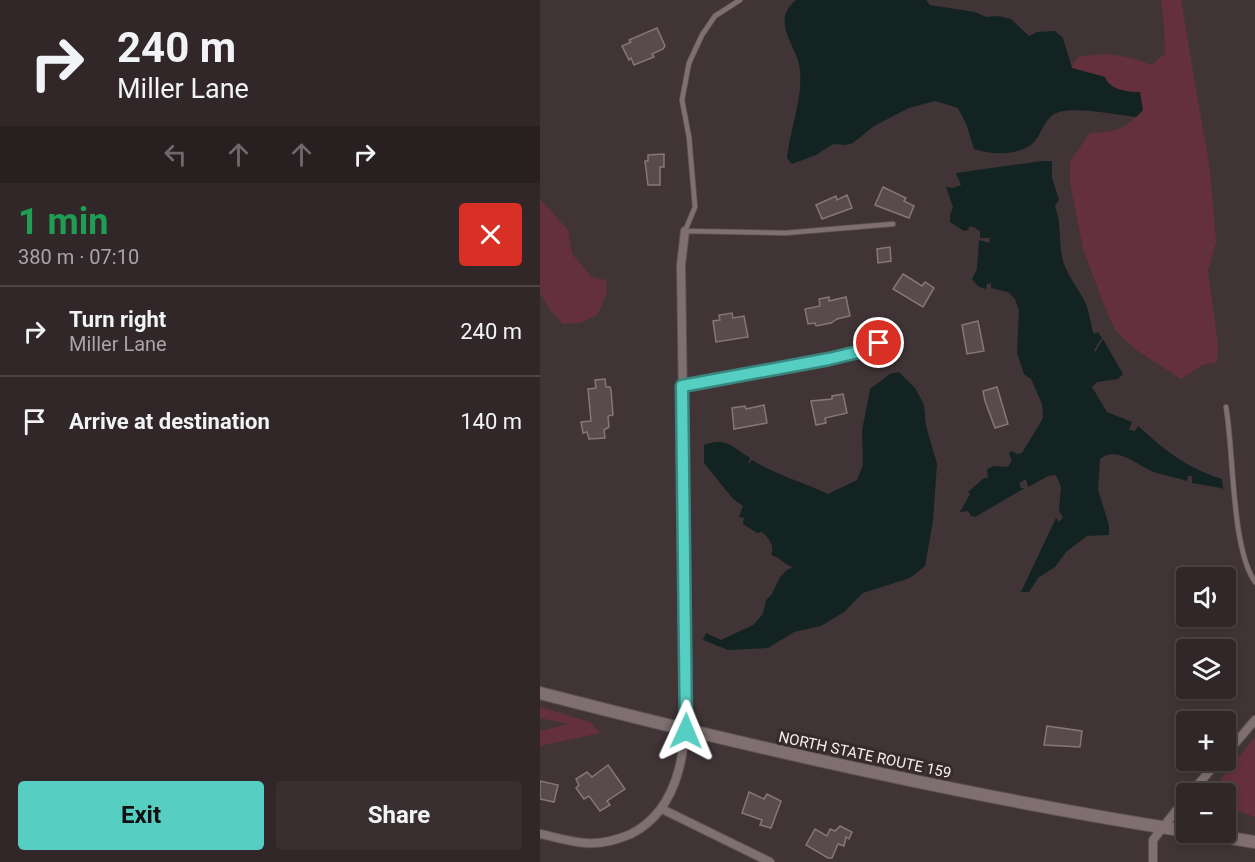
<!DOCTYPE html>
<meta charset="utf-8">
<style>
:root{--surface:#312728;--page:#392f30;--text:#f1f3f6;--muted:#a8a5a8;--line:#4c4445;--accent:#57cec2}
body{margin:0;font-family:Roboto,sans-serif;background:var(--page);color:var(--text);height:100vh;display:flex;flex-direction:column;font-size:22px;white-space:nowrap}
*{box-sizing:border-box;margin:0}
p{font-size:20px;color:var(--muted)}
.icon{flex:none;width:33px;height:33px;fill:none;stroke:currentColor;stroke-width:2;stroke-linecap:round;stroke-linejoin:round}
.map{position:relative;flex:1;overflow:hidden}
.panel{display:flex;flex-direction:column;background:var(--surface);width:540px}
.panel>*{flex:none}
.top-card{background:#312728;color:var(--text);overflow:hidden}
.tools{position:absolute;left:636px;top:567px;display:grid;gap:12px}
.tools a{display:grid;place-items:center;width:60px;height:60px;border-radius:6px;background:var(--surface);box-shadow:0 3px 9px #0003,0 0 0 2px var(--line);font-size:30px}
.pin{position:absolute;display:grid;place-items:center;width:51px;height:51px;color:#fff;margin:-26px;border:3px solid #fff;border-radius:50%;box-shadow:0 2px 6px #0007}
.me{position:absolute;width:66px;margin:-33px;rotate:1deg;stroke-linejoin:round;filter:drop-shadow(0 0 4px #0008)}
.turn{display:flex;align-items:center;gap:21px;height:126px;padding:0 18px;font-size:27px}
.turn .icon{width:78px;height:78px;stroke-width:2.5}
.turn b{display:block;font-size:42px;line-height:51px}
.lanes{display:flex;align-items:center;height:57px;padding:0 18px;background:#0003;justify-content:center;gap:30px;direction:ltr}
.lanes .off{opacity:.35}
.round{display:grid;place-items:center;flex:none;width:63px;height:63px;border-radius:6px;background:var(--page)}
.head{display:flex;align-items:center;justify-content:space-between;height:102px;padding:0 18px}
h1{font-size:36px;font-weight:700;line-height:45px;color:#1e9e55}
.cta{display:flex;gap:12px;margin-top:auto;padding:12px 18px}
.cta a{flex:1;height:69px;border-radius:6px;background:var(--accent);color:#111;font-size:24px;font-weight:700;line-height:69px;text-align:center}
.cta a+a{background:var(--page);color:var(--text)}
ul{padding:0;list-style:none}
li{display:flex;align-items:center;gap:18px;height:90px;padding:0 18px;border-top:2px solid var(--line)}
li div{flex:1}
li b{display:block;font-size:22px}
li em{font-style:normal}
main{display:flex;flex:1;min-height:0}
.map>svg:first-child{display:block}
</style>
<main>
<section class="panel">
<div class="top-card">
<div class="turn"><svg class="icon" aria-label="right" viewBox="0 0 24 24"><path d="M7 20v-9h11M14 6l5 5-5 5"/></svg><div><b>240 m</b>Miller Lane</div></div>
<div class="lanes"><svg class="icon off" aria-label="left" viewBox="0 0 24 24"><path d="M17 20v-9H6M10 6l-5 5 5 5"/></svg><svg class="icon off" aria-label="ahead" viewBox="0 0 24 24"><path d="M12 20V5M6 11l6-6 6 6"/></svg><svg class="icon off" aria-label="ahead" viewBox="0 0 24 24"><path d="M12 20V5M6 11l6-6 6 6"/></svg><svg class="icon" aria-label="right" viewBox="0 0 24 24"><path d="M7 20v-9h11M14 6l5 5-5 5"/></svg></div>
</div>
<div class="head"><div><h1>1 min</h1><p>380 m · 07:10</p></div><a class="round" style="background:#d93025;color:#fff"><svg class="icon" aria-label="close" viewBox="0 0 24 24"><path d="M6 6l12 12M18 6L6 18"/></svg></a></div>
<ul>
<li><svg class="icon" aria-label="right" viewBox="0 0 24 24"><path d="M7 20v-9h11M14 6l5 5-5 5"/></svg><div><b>Turn right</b><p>Miller Lane</p></div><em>240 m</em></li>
<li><svg class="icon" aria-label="arrive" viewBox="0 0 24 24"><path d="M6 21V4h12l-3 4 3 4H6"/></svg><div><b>Arrive at destination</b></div><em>140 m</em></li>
</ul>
<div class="cta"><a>Exit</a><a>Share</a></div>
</section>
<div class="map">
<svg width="715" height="862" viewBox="0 0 715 862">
<rect width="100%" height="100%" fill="#413436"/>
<g fill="#65303e">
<path d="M 621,0 L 641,0 L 670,171 L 676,242 L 668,271 L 678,344 L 677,362 L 662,365 L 641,379 L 595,349 L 576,331 L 566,310 L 543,249 L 530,183 L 530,161 L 550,133 C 577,132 584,130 603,110 L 600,92 C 587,92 570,90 564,77 L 531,68 L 538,57 C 565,52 585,54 611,65 L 625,54 L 624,24 Z"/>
<polygon points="0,199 28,230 32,254 52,277 66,280 67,292 58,314 40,323 23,324 11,311 0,293"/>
<polygon points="0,707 50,722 60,733 0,746 0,731 29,724 0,718"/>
<polygon points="715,737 715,817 686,806 686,794 670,793"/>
</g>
<g fill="#122321">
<path d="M 256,0 L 386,0 L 390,5 L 435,12 L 446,17 L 458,16 L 471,19 L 489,36 L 497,32 L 515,31 L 523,38 L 532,68 L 565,77 C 570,90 587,92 600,92 L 603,110 L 596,117 C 576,115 530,105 514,114 C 503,121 501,136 492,144 C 477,156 452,155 434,149 L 427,126 L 418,108 L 395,101 L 369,108 L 334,126 L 313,143 L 305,145 L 293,144 L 276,155 L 252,164 L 247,158 C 250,130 265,91 259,64 C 254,43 231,20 256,0 Z"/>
<path d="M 502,161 L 512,161 L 512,178 L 519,200 L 515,206 C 522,224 518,242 523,261 C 528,277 538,288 545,302 C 550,312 550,324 554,334 L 558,332 L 562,338 L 554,350 L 555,352 L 563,339 L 583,374 L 578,379 L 557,382 L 552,387 L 567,412 L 592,422 L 589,430 L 595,431 L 598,426 C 626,451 645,467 682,479 L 683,490 L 681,488 L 652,483 L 652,476 L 648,476 L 647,481 C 636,477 624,476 614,472 C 597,466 578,445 560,459 L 558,490 L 569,525 L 569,535 L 547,536 L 526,552 L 515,567 L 498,578 L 489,592 L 481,592 L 516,518 L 519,522 L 523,517 L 519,511 L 521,487 L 516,475 L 508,476 L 488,487 L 486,479 L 479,483 L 481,488 L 485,488 L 435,517 L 431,516 L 428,511 L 420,512 L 430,494 L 428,492 L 444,478 L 448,478 L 447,469 L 454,466 L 468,467 L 472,460 L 469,454 L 471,451 L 477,454 L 482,453 L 503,418 L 502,404 L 491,379 L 484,374 L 477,353 L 479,311 L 475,299 L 468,292 L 451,288 L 451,283 L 447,284 L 446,289 L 439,287 L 432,279 L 437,269 L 439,240 L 449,243 L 450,238 L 440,238 L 440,231 L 437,230 L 436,228 L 430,226 L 428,230 L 424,231 L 410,222 L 410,215 L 413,207 L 406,187 L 413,188 L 421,185 L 416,173 Z"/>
<path d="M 359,372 L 375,388 L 384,405 L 386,426 L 397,464 L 393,521 L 385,566 L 370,578 L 323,593 L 304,612 L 281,626 L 254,632 L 228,648 L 188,650 L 163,640 L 166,633 L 181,640 L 213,625 L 223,614 L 226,600 L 232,594 L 240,577 L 247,570 L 253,567 C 244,565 243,559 231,555 C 235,545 229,539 222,532 L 217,533 L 203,524 L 204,518 L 199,517 L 203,506 L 193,499 L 164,463 L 164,445 C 186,437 192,447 210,458 L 208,465 L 212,460 C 236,475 263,482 288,494 L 317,480 L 323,465 L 322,431 L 330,389 L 350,374 Z"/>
</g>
<g fill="#594a4d" stroke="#867679" stroke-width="1.5">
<polygon points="117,28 125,46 123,49 112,54 114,57 94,65 91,58 89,60 82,46 91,42 89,40"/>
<polygon points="124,154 124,167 120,167 120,185 108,185 105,161 108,161 108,155"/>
<polygon points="343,187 366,198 364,201 374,206 369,218 335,205"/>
<polygon points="307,195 312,208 282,219 276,205 296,196 297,200"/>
<polygon points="350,247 351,261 338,263 337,249"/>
<polygon points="363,274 382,286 385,282 394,288 383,307 353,289"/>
<polygon points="289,297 289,301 306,297 310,316 297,319 291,323 276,326 275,323 268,324 265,309 280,306 279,299"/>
<polygon points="192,313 193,318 204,316 208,337 176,342 173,321 180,320 179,315"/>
<polygon points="438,321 444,351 427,354 422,325"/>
<polygon points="65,379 66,387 70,387 71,390 73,415 68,416 69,427 64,430 65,438 49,439 47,432 43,433 41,422 51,421 48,389 56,388 55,380"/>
<polygon points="457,387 468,424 455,428 445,401 443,391"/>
<polygon points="303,394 307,413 285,418 286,423 276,425 271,401 292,399 292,396"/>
<polygon points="224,405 227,423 194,429 192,408 205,406 206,409"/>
<polygon points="507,726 542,731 540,747 504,745"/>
<polygon points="68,765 85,789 67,801 70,805 60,811 49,796 44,799 36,788 39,785 36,779 47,772 52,777"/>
<polygon points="0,781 18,785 14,802 0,799"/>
<polygon points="209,792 224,799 227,794 241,801 231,828 220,825 222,820 202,813"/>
<polygon points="300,826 312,832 309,839 306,837 304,846 298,844 292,858 288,858 266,845 275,829 287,836 290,829 295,831"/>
</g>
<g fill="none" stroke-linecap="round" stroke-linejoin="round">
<g stroke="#5d5254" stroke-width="6">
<g id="service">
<polyline points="200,0 175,16 162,35 149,63 142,100 149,137 155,207 145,231 245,233 353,224"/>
<path d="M 686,407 C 694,452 691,547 715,582"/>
</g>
</g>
<g stroke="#5d5254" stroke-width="10">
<g id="minor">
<polyline points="142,386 322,351 339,343 352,332"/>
<polyline points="686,754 715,720"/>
<polyline points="650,794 679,760"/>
<polyline points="122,809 230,862"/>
<path d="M 0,834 C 15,837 31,842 46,843 C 61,844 77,840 91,834 C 146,806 146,736 147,682 L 141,265 L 145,231"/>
<polyline points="613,862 613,840 646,798"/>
</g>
</g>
<g stroke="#5d5254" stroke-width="14">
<g id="secondary">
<path d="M 0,693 C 213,748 429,797 646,831"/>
<polyline points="654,832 715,842"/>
</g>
</g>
<use href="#service" stroke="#7f6f72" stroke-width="4.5"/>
<use href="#minor" stroke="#7f6f72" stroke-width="8"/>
<use href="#secondary" stroke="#7f6f72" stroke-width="12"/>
</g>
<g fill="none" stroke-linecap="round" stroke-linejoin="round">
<g stroke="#39867e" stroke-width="15">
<polyline id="route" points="146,731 142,386 289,359 322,351 339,343"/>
</g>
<use href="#route" stroke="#57cec2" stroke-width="10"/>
</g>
<g text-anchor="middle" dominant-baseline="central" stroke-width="6" stroke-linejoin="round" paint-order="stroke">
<g font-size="15" fill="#f6edef" stroke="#372a2c">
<text transform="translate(325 755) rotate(12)">NORTH STATE ROUTE 159</text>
</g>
</g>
</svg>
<div class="tools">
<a><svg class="icon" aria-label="sound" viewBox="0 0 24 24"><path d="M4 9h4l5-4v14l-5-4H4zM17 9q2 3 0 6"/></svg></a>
<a><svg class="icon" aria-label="layers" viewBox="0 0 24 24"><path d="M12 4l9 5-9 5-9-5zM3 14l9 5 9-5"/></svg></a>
<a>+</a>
<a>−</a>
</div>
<div class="pin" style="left:339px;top:343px;background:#d93025"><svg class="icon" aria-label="arrive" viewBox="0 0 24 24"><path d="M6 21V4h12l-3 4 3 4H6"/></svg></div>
<svg class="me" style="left:146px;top:731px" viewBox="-20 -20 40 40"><path d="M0-17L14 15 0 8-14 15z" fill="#57cec2" stroke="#fff" stroke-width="4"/></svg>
</div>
</main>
